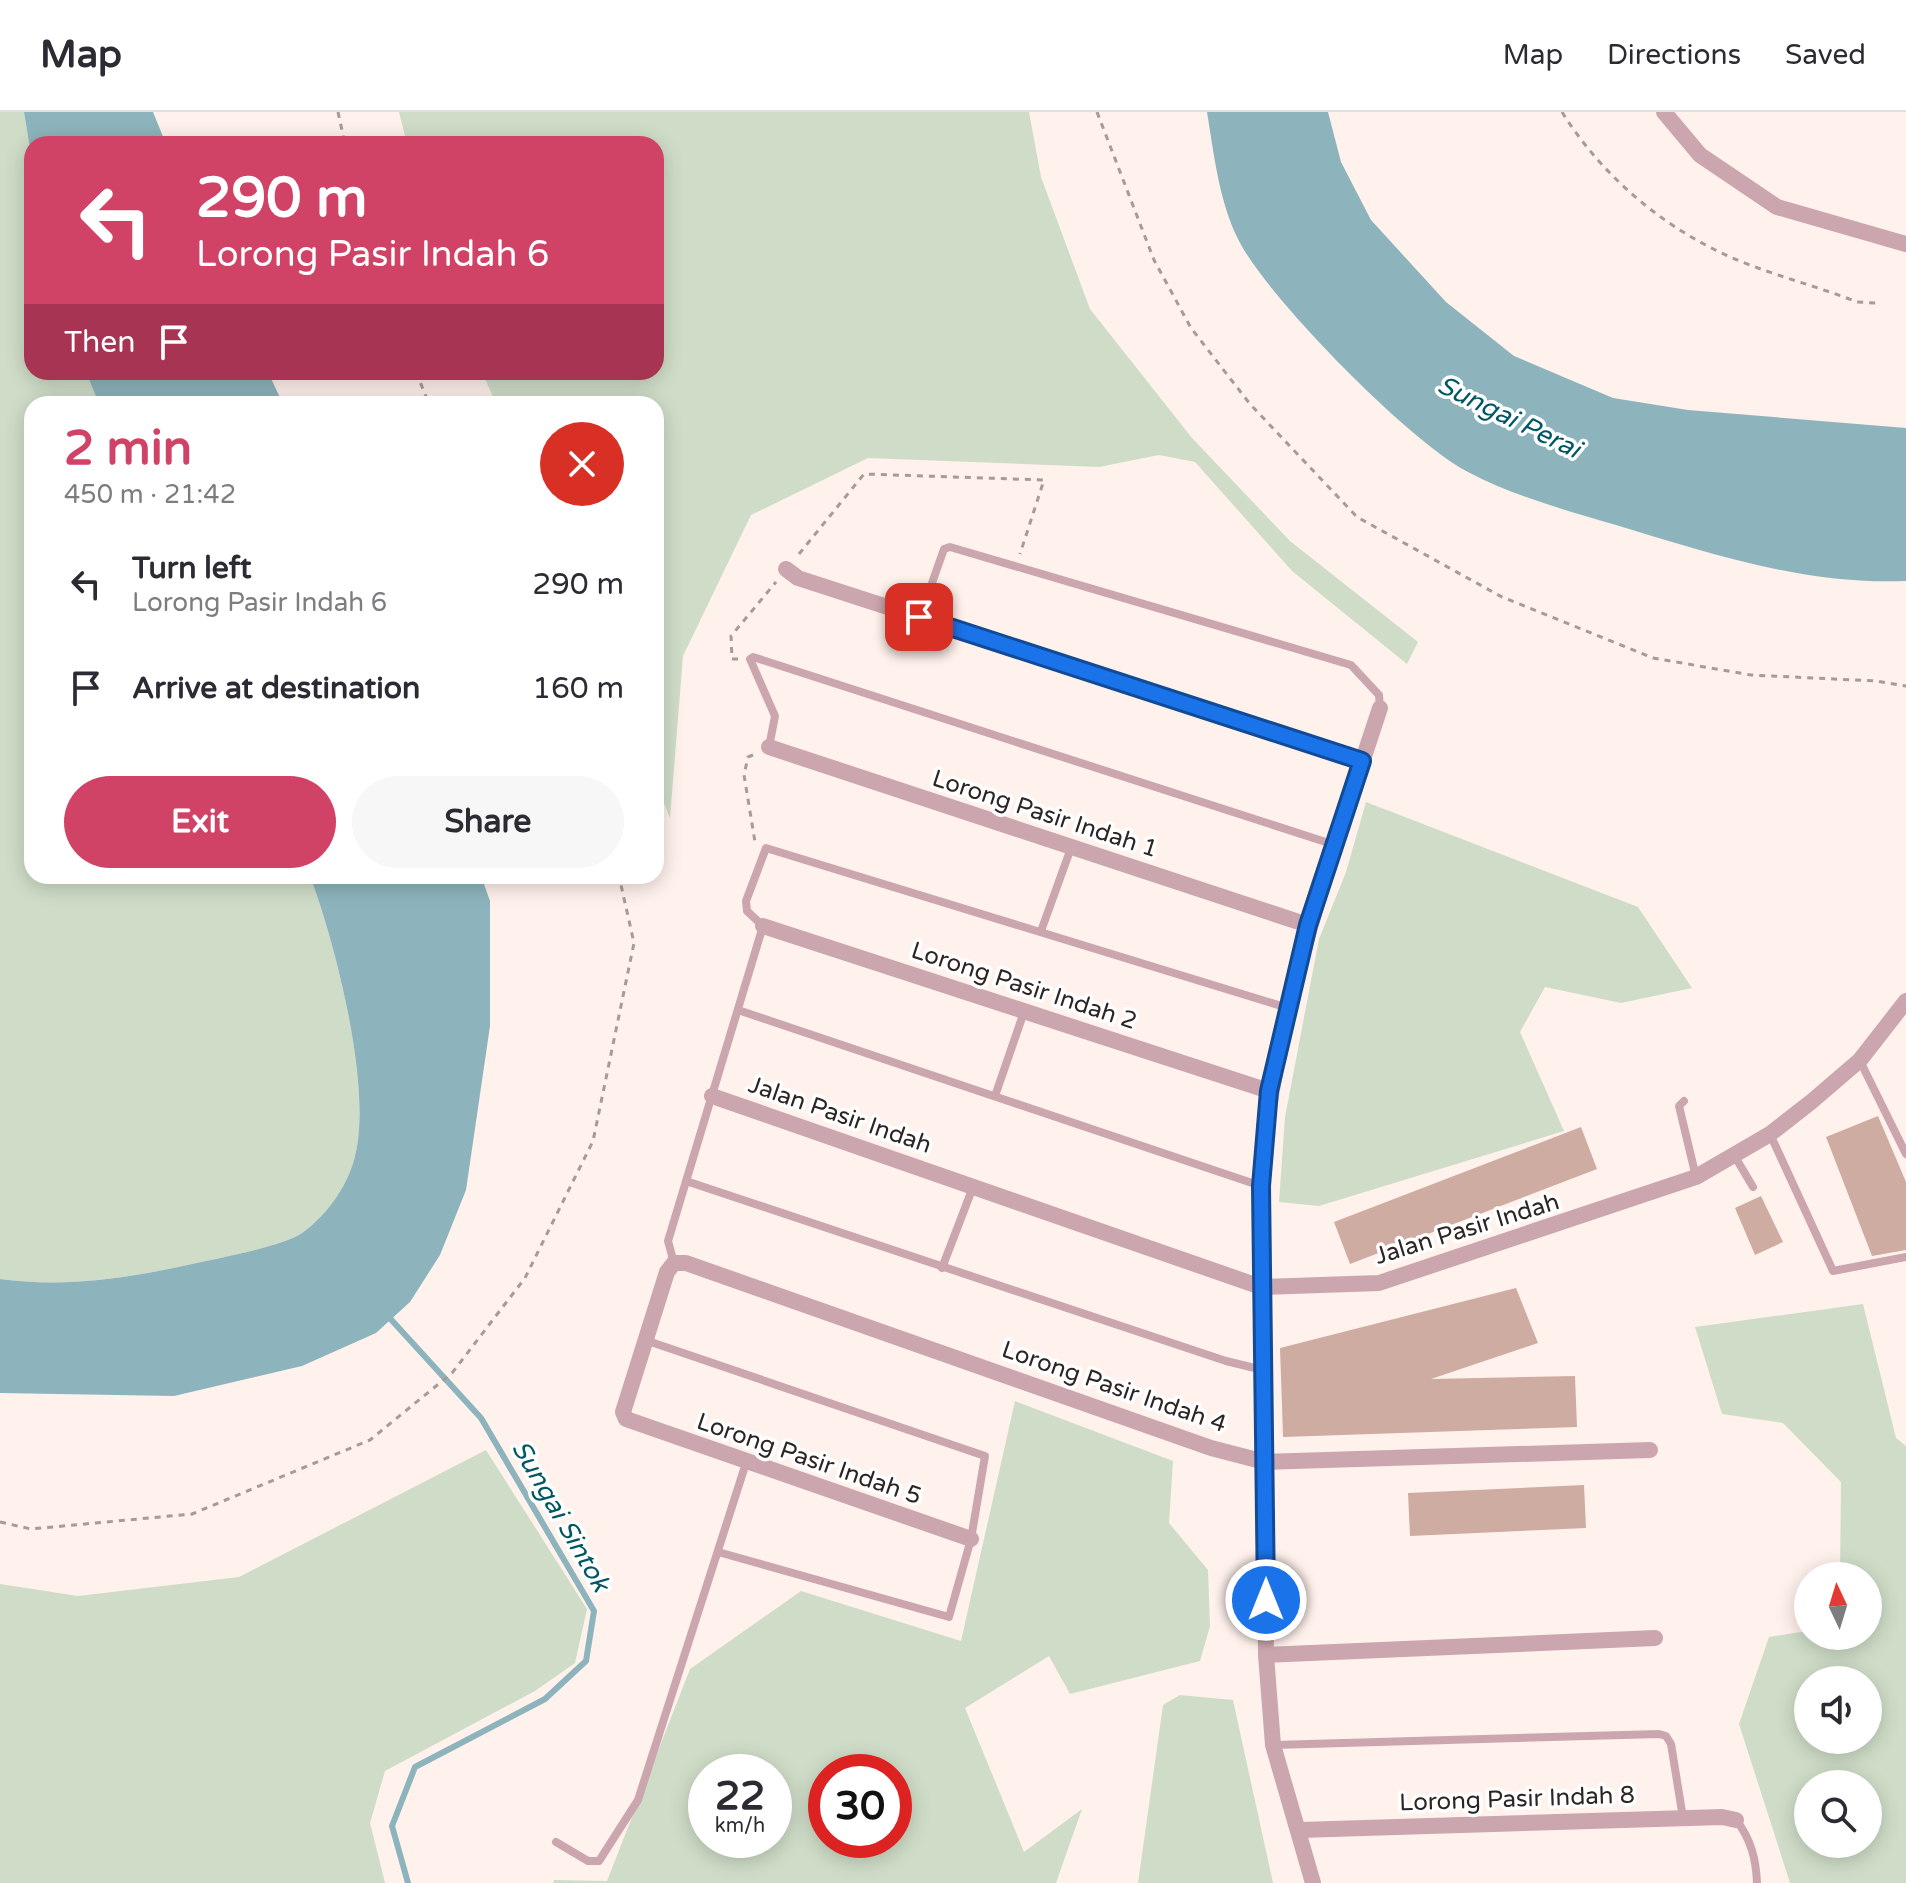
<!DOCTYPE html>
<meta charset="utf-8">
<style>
:root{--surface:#fff;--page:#f7f7f7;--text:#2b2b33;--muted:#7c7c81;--line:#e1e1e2;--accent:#d14267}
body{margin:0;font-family:"Varela Round",sans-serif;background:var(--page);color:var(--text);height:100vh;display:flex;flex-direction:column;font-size:30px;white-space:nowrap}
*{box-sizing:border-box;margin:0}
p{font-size:26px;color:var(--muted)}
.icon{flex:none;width:44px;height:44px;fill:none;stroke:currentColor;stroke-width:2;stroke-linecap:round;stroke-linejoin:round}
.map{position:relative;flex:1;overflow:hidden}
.side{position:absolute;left:24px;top:284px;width:640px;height:488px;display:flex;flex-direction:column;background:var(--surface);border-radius:24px;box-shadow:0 4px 20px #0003}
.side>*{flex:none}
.guide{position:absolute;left:24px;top:24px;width:640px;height:244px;border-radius:24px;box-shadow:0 4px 20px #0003;background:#d14267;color:#fff;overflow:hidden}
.needle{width:52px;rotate:356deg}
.buttons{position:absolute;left:1794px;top:1450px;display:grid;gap:16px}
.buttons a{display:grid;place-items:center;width:88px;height:88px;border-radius:50%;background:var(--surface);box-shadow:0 4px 20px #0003;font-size:40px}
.speed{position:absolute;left:688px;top:1642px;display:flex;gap:16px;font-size:40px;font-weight:700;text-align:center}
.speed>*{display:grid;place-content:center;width:104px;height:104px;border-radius:50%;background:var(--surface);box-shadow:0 4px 20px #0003;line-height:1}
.speed small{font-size:20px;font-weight:400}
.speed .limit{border:12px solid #d22;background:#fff;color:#111}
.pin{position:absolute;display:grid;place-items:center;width:68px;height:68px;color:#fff;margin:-34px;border-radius:16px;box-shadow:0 4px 12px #0006}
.me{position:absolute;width:88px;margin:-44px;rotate:0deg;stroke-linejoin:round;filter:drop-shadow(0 0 6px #0008)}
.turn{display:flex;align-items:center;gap:28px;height:168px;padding:0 40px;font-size:36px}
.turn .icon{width:104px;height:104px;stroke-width:2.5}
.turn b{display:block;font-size:56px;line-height:68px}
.then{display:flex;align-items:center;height:76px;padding:0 40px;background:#0003;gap:16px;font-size:30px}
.round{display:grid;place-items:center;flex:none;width:84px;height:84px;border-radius:42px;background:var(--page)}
.summary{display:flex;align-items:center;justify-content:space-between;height:136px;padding:0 40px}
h1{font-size:48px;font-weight:700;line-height:60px;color:var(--accent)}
.cta{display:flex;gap:16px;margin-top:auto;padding:16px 40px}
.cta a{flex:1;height:92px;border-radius:48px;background:var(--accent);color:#fff;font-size:32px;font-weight:700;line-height:92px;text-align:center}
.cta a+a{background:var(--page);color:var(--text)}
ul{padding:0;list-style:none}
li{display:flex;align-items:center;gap:24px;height:104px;padding:0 40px}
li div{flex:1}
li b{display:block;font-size:30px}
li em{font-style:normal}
header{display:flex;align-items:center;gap:48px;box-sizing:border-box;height:112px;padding:0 40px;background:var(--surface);border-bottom:2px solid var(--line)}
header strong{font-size:38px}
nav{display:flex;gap:44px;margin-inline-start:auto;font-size:28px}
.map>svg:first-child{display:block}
</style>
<header>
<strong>Map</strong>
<nav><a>Map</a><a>Directions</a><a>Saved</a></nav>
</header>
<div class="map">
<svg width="1906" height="1771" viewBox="0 0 1906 1771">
<rect width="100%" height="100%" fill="#fff1ec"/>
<g fill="#cfddc8" fill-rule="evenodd">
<path d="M 0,0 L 24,0 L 32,49 L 32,260 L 86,260 L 99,292 L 32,292 L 32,764 L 310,764 C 335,830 374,980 354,1048 C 346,1076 326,1104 302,1121 C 281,1135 218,1146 192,1152 C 128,1166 65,1176 0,1167 Z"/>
<polygon points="399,0 1029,0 1041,65 1090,197 1192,326 1290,429 1418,530 1407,552 1292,459 1195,350 1159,343 1099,355 868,346 751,403 683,544 670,706 656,672 656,292 496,292 482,260 656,260 656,32 407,32"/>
<polygon points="1366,690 1638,795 1692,876 1621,891 1545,875 1520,920 1564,1019 1319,1094 1279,1090 1285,1005 1319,827 1346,760"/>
<path d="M 1863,1192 L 1896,1326 L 1906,1334 L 1906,1771 L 1790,1771 L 1739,1612 L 1769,1525 L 1808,1519 L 1808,1524 L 1868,1524 L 1868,1464 L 1840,1464 L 1841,1370 L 1783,1311 L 1722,1302 L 1695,1215 ZM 1868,1568 L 1868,1628 L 1808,1628 L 1808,1568 ZM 1868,1672 L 1868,1732 L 1808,1732 L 1808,1672 Z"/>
<path d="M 1015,1289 L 1173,1349 L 1169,1411 L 1208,1458 L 1210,1514 L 1200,1549 L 1070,1582 L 1049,1544 L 965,1596 L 1024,1740 L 1082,1697 L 1056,1771 L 553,1771 L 554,1768 L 607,1769 L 690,1557 L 801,1479 L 961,1529 ZM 706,1660 L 774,1660 L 774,1728 L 706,1728 ZM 826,1660 L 894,1660 L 894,1728 L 826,1728 Z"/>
<polygon points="486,1338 587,1497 575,1551 535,1579 385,1659 370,1711 385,1771 0,1771 0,1472 78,1484 239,1465"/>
<polygon points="1180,1583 1233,1588 1273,1771 1138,1771 1163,1593"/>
</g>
<g fill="#8db4bc">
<polygon points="24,0 153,0 166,32 32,32 32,49"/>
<path d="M 1207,0 L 1328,0 L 1341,50 L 1371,108 L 1446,190 L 1514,244 L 1613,286 L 1688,298 L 1906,316 L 1906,469 C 1805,473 1711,442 1616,413 C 1568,399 1513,384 1468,360 C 1410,330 1269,187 1239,129 C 1219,90 1214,42 1207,0 Z"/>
<polygon points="86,260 268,260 283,292 99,292"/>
<path d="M 310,764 L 481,764 L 490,789 L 490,914 L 466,1078 L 440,1143 L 410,1190 L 376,1221 L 302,1254 L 174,1284 L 0,1281 L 0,1167 C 65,1176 128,1166 192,1152 C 218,1146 281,1135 302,1121 C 326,1104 346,1076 354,1048 C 374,980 335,830 310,764 Z"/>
</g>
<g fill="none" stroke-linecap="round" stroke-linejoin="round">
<polyline stroke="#8db4bc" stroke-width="6" points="386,1202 481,1306 594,1499 586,1549 545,1587 415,1655 392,1714 408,1771"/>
</g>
<g fill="#cfaca1">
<polygon points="1878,1004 1906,1070 1906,1138 1872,1144 1826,1025"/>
<polygon points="1581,1015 1597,1057 1350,1152 1334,1110"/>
<polygon points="1761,1084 1783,1130 1755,1143 1735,1096"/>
<polygon points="1516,1176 1538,1231 1431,1267 1575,1264 1577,1315 1283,1325 1280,1236"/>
<polygon points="1584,1373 1586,1416 1410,1424 1408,1381"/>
</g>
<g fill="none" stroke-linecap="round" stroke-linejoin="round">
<g stroke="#a69b97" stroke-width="3" stroke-dasharray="6 6" stroke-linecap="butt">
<polyline points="338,0 345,32"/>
<polyline points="1097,0 1154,148 1191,216 1250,292 1357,405 1502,485 1653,546 1751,563 1876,569 1906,574"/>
<path d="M 1562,0 C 1604,67 1668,120 1742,150 C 1780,165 1819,175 1857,190 L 1876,191"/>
<polyline points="416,260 429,292"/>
<polyline points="799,442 864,362 1044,368 1020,442"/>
<polyline points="738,547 732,547 731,524 776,470"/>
<polyline points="753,643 748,645 744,663 755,730"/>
<polyline points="0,1410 31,1417 192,1402 370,1328 452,1261 525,1166 593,1029 634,831 619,764"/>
</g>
<g stroke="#cca6ae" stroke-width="8">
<polyline points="920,505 944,437 950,435 1351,553 1379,583 1380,596"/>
<polyline points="769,635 775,604 750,547 753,545 1335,733"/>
<polyline points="1041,819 1071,736"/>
<polyline points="738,898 1261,1074"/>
<polyline points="1860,949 1906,1042"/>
<polyline points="995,984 1024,900"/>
<polyline points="1684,989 1679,994 1696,1065"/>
<polyline points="1770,1022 1833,1159 1906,1145"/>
<polyline points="1734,1043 1753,1075"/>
<polyline points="686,1069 1226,1249 1263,1258"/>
<polyline points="674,1151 668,1129 763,814 747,799 746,789 766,736 1288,896"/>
<polyline points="942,1156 973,1075"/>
<polyline points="645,1228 985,1344 971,1427 949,1505 718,1440"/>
<polyline points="1274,1633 1659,1622 1666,1624 1671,1632 1683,1706"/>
<path d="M 1736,1708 C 1751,1727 1756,1747 1757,1771"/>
<polyline points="556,1730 588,1749 599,1749 638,1688 746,1351"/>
</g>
<g stroke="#cca6ae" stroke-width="16">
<polyline points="1664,0 1700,43 1777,95 1906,132"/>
<polyline points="786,457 798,466 1362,649"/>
<polyline points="769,635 1308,813"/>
<polyline points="763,814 1269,979"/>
<polyline points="712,984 1261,1175 1379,1171 1696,1065 1770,1022 1811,990 1860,948 1906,889"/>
<polyline points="971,1427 626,1307 623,1300 667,1160 674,1151 686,1151 1211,1336 1265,1350 1650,1338"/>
<polyline points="1266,1543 1655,1526"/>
<polyline points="1300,1718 1722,1705 1736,1708"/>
<path d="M 1313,1771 L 1273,1633 L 1266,1543 L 1262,1050 C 1278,893 1331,745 1380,596"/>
</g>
</g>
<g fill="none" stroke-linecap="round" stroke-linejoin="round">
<g stroke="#114b97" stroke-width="20">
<polyline id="route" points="919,505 1362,649 1308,813 1269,979 1261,1074 1266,1488"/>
</g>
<use href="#route" stroke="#1a73e8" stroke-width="14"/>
</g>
<g text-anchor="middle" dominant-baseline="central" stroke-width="7" stroke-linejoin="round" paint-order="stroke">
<g font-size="24" fill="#2c2523" stroke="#fff">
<text transform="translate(1045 702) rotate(18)">Lorong Pasir Indah 1</text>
<text transform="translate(1024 874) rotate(18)">Lorong Pasir Indah 2</text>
<text transform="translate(840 1003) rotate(19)">Jalan Pasir Indah</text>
<text transform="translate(1467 1117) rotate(-17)">Jalan Pasir Indah</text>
<text transform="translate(1114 1275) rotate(19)">Lorong Pasir Indah 4</text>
<text transform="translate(809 1347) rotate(19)">Lorong Pasir Indah 5</text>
<text transform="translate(1517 1687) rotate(-2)">Lorong Pasir Indah 8</text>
</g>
<g font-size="26" font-style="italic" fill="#005764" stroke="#fff">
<text transform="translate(1509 305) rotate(26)">Sungai Perai</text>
<text transform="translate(561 1404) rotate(60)">Sungai Sintok</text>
</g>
</g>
</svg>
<div class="buttons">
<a><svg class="needle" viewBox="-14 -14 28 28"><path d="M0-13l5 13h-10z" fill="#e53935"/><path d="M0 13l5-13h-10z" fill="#7c7c81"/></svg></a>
<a><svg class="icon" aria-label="sound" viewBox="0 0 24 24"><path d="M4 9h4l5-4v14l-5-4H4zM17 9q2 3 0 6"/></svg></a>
<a><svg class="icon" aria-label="search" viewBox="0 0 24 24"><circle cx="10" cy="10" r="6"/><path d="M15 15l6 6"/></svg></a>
</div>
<div class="speed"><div>22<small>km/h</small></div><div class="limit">30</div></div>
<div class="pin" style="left:919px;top:505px;background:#d93025"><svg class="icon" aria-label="arrive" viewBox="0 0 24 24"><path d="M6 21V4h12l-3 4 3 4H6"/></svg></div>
<svg class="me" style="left:1266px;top:1488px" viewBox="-20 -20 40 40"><circle r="17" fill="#1a73e8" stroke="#fff" stroke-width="3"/><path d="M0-11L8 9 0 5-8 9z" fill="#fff"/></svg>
<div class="guide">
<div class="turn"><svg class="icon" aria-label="left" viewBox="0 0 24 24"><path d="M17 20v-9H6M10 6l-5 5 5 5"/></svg><div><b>290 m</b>Lorong Pasir Indah 6</div></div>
<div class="then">Then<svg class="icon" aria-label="arrive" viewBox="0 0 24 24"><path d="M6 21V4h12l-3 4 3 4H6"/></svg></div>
</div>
<section class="side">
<div class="summary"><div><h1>2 min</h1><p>450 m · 21:42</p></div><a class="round" style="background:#d93025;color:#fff"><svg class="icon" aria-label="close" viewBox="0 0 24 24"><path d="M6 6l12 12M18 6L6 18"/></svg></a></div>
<ul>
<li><svg class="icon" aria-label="left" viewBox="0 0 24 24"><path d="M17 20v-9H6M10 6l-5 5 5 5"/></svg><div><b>Turn left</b><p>Lorong Pasir Indah 6</p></div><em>290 m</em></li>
<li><svg class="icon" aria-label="arrive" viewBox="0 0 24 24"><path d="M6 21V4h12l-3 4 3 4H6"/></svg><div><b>Arrive at destination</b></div><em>160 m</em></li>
</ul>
<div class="cta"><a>Exit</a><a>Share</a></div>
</section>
</div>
